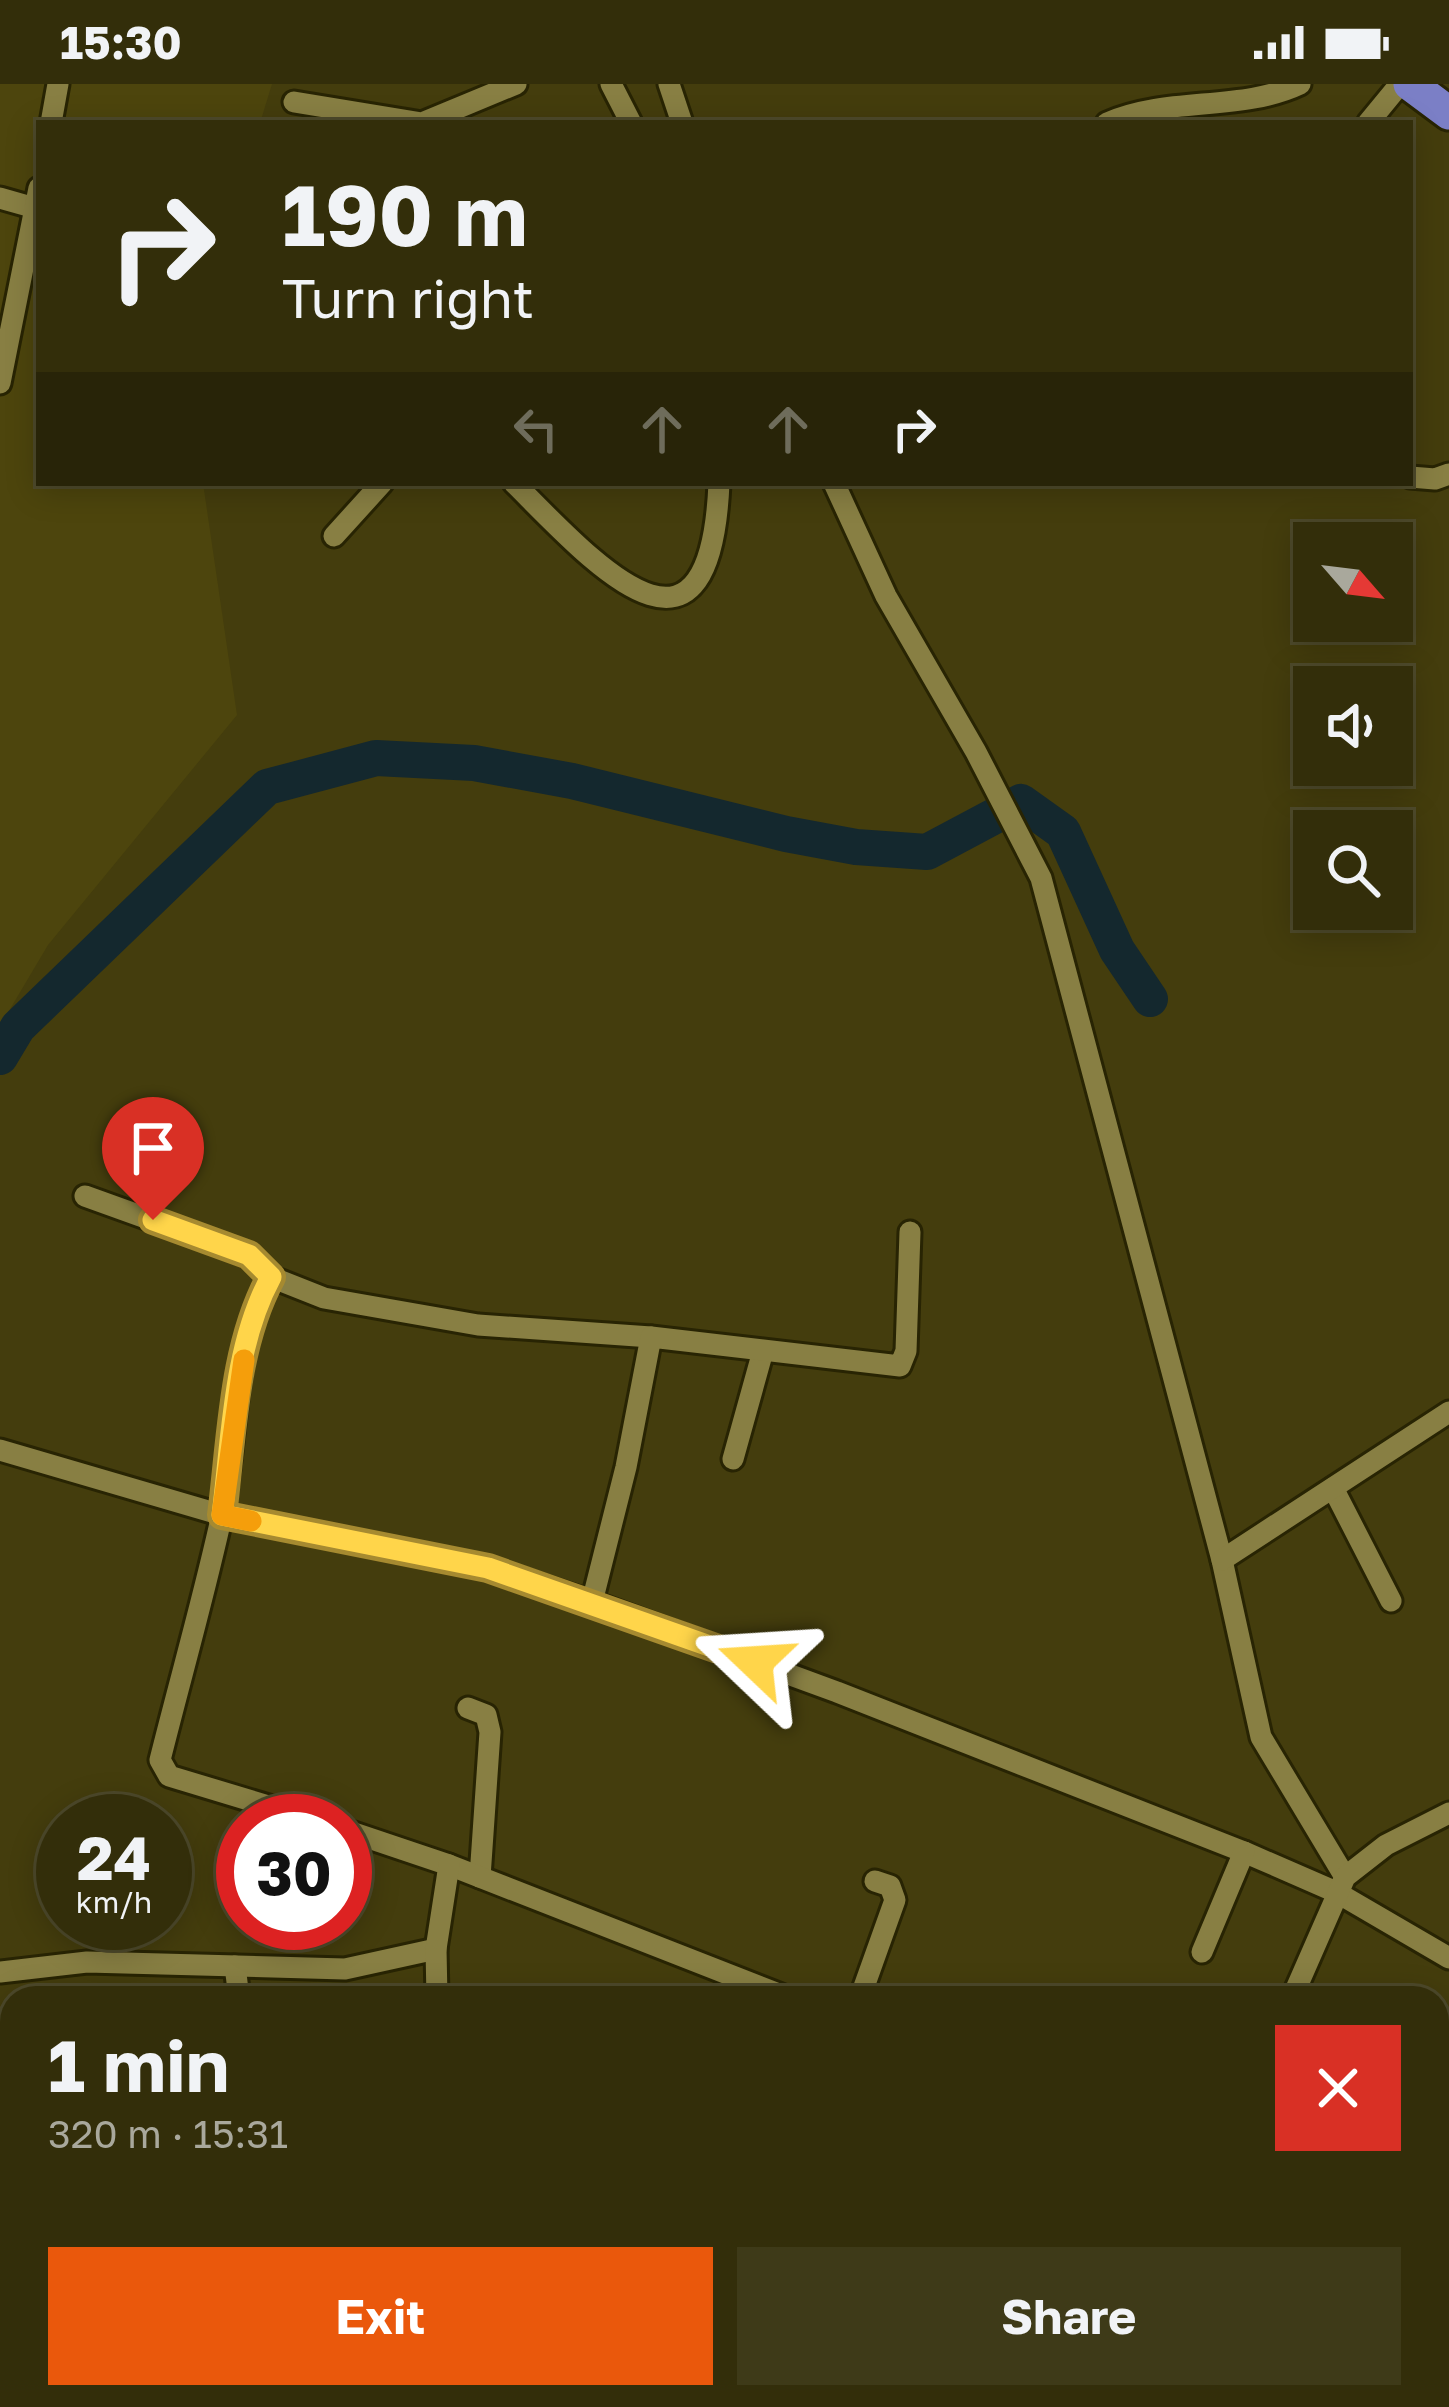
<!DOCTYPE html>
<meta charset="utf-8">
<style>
:root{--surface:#332e0a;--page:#3e3a18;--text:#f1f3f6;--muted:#a9a89c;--line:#4e4a2b;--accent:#ea580c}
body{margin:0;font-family:"Golos Text",sans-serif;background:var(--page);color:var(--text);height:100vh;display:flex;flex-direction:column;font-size:45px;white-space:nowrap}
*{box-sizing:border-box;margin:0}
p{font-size:39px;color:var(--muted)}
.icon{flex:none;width:66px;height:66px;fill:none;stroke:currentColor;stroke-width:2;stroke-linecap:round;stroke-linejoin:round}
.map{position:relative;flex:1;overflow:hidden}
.panel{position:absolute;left:0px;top:1902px;width:1449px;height:423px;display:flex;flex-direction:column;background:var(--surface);border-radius:36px 36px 0 0;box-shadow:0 6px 30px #0003,0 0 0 3px var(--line)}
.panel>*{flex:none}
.guide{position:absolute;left:36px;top:36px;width:1377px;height:366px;border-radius:0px;box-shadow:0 6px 30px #0003,0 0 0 3px var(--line);background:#332e0a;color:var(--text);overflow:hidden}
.needle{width:78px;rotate:118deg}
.controls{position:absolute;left:1293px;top:438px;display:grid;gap:24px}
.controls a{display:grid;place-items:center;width:120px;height:120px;border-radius:0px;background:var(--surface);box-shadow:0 6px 30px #0003,0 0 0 3px var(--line);font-size:60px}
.speed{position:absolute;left:36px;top:1710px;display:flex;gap:24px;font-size:60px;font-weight:700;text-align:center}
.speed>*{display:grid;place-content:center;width:156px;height:156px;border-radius:50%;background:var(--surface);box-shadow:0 6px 30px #0003,0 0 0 3px var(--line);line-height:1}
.speed small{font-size:30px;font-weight:400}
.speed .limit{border:18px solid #d22;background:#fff;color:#111}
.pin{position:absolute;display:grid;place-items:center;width:102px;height:102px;color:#fff;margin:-123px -51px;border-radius:50% 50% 50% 0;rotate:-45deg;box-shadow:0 0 12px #0007}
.pin .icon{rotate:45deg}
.me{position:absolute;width:132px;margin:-66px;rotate:290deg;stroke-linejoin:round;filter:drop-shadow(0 0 9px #0008)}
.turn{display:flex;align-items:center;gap:42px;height:252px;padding:0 48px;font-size:54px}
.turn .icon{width:156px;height:156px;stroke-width:2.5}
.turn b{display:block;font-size:84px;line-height:102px}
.lanes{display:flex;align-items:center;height:114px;padding:0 48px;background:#0003;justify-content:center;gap:60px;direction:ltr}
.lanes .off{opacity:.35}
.round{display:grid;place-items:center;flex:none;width:126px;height:126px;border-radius:0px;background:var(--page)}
.headline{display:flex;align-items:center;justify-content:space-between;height:204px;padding:0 48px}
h1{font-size:72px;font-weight:700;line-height:90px}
.button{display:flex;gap:24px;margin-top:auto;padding:24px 48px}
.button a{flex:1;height:138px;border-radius:0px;background:var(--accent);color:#fff;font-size:48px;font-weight:700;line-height:138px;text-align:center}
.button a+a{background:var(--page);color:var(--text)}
.status{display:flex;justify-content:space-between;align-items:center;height:84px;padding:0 60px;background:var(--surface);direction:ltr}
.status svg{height:33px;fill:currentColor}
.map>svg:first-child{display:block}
</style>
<div class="status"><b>15:30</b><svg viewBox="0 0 49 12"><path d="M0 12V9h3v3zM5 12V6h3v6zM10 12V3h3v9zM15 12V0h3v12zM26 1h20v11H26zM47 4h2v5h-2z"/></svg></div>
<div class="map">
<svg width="1449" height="2323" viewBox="0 0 1449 2323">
<rect width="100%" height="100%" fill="#443d0d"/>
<polygon fill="#4d450d" points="0,0 272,0 260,39 39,39 39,399 203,399 237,631 48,861 0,942"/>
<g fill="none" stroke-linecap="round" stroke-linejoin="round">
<polyline stroke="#14282e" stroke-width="36" points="0,973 18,943 267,703 376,674 474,679 572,697 786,750 856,763 927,768 1021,718 1063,748 1117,866 1150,915"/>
<g stroke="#282403" stroke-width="27">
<g id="minor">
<polyline points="611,0 631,39"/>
<polyline points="669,0 682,39"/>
<polyline points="294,18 422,39 516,0"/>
<polyline points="51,39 58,0"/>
<path d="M 1107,39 C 1168,12 1241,28 1300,0"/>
<polyline points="1368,39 1400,0"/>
<polyline points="0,114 35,124"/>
<polyline points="0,299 39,104"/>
<polyline points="1410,393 1435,395 1449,390"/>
<path d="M 514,399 C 593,478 710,611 719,399"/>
<polyline points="834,399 886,512 976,668 1041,794 1222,1476 1261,1653 1345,1793"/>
<polyline points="334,452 382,399"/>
<polyline points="85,1112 249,1171 271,1193 324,1214 478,1241 651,1253"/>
<path d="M 271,1193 C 231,1266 238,1355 221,1435 C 203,1516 180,1596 160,1676 L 169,1692 L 318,1737"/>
<polyline points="0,1366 222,1431 488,1484 592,1518 837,1608 1244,1768 1336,1808 1449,1874"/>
<polyline points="733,1375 763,1267"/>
<polyline points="1333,1404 1391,1517"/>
<polyline points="1222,1476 1449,1328"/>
<polyline points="592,1518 626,1383 651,1253 900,1282 906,1267 910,1148"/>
<polyline points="468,1624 486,1631 490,1648 480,1793"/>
<polyline points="345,1746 449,1781 789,1914"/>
<polyline points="1202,1868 1244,1768"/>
<polyline points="235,1882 239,1914"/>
<polyline points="0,1888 87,1878 345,1885 436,1865"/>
<polyline points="437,1914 436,1865 449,1781"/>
<polyline points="860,1914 895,1816 890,1802 875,1797"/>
<polyline points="1292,1914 1345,1793 1386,1761 1449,1729"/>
<polyline points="1437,2089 1449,2096"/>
<polyline points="0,2214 12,2213"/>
<polyline points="49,2313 49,2323"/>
<polyline points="288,2313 289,2323"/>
<polyline points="682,2313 689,2323"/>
<polyline points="414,2323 415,2313"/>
<polyline points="506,2323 509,2313"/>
<polyline points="644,2323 652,2313"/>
<polyline points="916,2323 923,2313"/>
<polyline points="1091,2323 1097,2313"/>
</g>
</g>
<g stroke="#282403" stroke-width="39">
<polyline id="highway" points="1410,0 1449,29"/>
</g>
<use href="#minor" stroke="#887f43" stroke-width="21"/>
<use href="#highway" stroke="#7b7fc6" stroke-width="33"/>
</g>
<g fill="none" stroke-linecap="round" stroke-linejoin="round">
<g stroke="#a68a30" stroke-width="30">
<path id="route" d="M 153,1136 L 249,1171 L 271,1193 C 233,1263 232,1353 222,1431 L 488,1484 L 755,1578"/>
</g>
<use href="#route" stroke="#ffd54a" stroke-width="21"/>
<polyline stroke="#f59e0b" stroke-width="21" points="244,1276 222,1431 251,1437"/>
</g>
</svg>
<div class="controls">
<a><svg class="needle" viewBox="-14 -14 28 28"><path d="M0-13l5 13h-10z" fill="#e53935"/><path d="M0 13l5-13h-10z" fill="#a9a89c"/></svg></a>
<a><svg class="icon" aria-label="sound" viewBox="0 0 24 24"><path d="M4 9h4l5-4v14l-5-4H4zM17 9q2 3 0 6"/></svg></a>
<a><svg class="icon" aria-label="search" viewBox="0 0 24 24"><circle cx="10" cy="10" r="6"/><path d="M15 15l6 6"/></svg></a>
</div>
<div class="speed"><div>24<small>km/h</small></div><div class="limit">30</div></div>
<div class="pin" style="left:153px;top:1136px;background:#d93025"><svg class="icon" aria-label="arrive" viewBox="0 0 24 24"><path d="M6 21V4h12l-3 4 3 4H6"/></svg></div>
<svg class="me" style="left:755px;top:1578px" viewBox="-20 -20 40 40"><path d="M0-17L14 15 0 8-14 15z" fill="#ffd54a" stroke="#fff" stroke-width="4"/></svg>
<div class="guide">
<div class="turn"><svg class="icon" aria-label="right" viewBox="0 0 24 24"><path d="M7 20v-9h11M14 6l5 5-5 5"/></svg><div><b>190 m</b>Turn right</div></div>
<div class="lanes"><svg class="icon off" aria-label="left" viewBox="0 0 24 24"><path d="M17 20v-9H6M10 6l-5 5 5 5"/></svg><svg class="icon off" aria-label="ahead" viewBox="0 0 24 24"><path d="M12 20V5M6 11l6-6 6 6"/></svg><svg class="icon off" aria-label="ahead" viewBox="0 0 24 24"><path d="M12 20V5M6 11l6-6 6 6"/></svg><svg class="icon" aria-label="right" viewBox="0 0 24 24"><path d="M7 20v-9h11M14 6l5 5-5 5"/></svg></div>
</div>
<section class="panel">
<div class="headline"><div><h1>1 min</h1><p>320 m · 15:31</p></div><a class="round" style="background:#d93025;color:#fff"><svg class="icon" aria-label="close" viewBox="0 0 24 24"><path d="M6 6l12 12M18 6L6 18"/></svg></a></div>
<div class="button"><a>Exit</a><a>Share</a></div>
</section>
</div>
